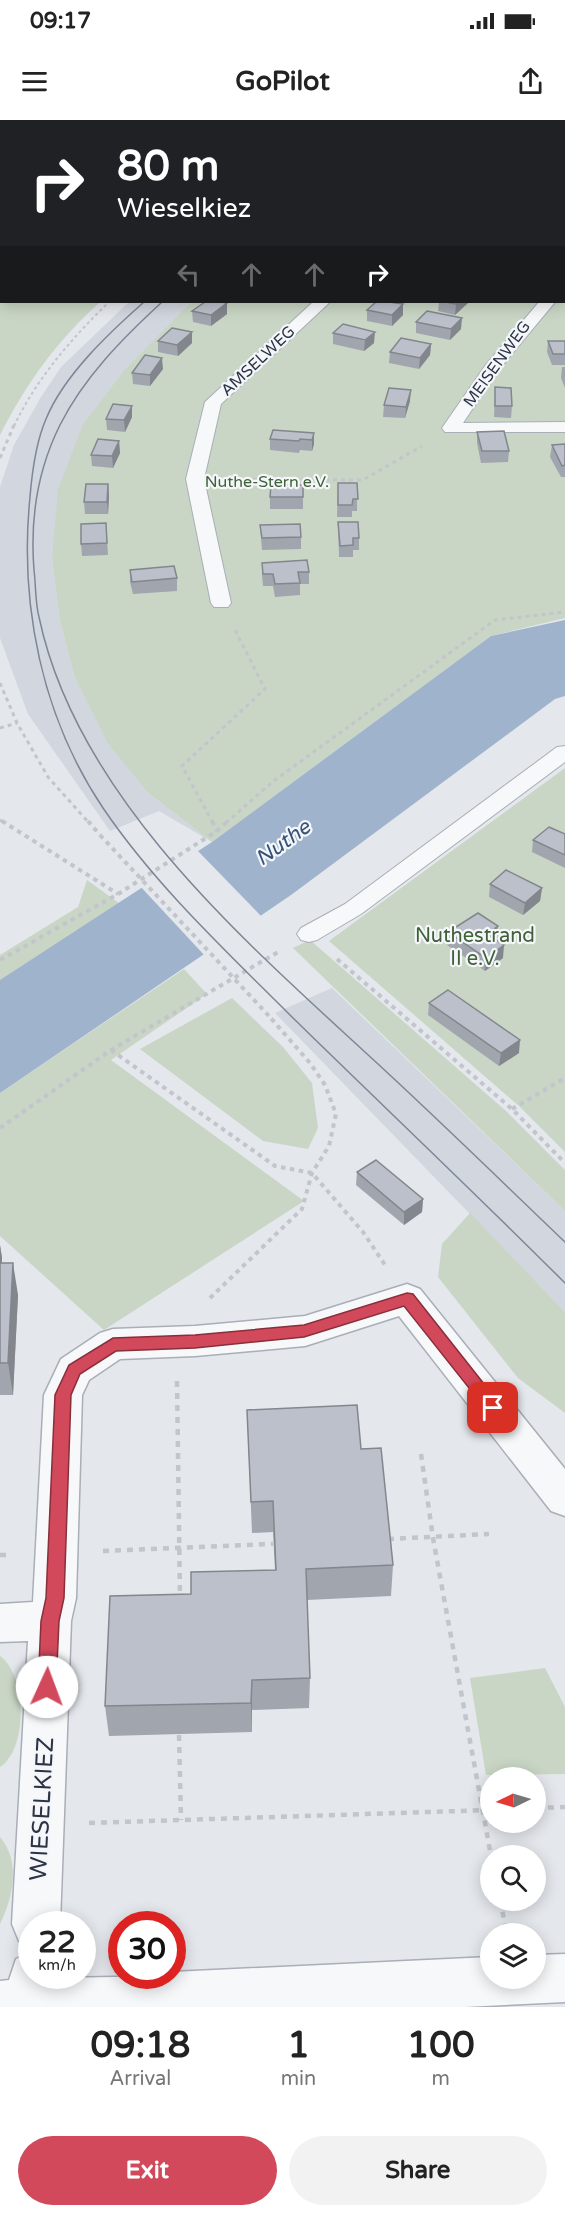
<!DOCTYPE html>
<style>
:root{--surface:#fff;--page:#f2f2f2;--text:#222;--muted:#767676;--accent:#d1495b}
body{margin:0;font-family:"Varela Round",sans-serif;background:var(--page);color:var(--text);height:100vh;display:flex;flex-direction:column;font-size:22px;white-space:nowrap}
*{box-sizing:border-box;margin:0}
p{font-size:20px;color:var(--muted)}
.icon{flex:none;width:33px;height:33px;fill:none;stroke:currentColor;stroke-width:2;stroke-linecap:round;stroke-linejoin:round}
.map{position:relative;height:1887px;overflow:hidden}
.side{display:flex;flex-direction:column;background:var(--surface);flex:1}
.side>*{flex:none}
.top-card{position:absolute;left:0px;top:0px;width:566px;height:183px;box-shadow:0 3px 15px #0003;background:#202124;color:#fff;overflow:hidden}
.needle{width:39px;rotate:265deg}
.buttons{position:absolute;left:480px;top:1647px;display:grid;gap:12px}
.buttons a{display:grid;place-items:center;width:66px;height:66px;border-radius:50%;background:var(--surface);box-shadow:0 3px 15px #0003;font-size:30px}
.speed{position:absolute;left:18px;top:1791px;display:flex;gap:12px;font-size:30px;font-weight:700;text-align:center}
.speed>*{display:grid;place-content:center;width:78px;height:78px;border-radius:50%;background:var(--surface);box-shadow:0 3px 15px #0003;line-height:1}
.speed small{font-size:15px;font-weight:400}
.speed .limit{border:9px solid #d22;background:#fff;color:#111}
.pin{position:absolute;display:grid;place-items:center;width:51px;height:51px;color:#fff;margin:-26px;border-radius:12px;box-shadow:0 3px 9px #0006}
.me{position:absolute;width:66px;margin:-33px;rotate:2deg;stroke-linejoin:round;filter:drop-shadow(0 0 4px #0008)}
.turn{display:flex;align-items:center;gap:21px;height:126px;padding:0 18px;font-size:27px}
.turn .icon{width:78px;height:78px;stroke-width:2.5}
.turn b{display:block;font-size:42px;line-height:51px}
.lanes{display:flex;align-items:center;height:57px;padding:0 18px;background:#0003;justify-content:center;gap:30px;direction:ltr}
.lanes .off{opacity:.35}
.eta{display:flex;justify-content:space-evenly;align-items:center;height:102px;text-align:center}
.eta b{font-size:36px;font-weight:700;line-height:42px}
.cta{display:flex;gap:12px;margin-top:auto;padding:12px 18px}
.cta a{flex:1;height:69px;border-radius:36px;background:var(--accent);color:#fff;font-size:24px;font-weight:700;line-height:69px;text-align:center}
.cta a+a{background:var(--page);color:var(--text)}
.status{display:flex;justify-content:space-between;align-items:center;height:42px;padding:0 30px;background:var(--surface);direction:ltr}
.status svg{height:16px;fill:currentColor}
header{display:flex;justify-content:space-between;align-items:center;height:78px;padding:0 18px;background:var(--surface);font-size:27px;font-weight:700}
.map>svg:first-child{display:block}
</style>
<div class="status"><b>09:17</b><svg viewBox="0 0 49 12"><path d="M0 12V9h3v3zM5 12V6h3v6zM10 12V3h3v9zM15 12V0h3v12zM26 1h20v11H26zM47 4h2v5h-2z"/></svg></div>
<header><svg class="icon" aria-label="menu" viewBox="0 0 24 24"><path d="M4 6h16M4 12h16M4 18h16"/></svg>GoPilot<svg class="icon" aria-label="share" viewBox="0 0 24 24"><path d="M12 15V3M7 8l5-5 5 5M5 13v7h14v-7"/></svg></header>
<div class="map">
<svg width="565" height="1887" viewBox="0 0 565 1887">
<rect width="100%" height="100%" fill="#e4e7ec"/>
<g fill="#d2d6de">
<polygon points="129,182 191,182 124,250 83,304 52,438 60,501 75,558 107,621 147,672 212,722 159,691 110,711 28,594 0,518 0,367 14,325 41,277 61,247"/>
<polygon points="332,868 565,1091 565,1192 275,893"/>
</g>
<g fill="#c9d6c5">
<polygon points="400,0 565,0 565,498 491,516 212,722 147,672 107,622 75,558 60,501 52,438 58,369 83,304 124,250 191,182 564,182 564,2 398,1"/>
<path d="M 0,158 L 2,182 L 100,182 C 56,222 27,262 0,315 Z"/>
<polygon points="565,648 565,1032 519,986 329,821"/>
<polygon points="87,760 123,786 0,864 0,835 78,787"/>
<polygon points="310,820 506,991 565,1050 565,1091 293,828"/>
<polygon points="184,849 207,874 111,940 304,1081 104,1210 0,1116 0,973"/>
<polygon points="232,878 283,927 312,963 318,1008 308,1029 263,1021 140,929"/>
<polygon points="470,1093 565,1192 565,1293 518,1258 438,1157 442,1124"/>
<path d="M 0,1536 C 27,1555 28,1629 0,1647 Z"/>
<polygon points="545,1548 565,1587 565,1654 486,1655 470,1558"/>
<path d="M 0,1717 C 21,1742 13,1777 0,1804 Z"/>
</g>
<polygon fill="#9fb4cc" points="565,500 565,576 555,579 291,775 0,973 0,860 212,722 491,516"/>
<polygon fill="#e4e7ec" points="196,729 263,798 206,837 140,766"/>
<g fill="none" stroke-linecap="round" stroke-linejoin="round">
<g stroke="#a9aeb7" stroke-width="2">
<g id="lane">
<polygon points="551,0 565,0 550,2"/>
<rect x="0" y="110" width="2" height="8"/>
<polygon points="565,158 565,168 564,169 564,159"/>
<polygon points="313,182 330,182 221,284 204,359 231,483 228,487 214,487 211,483 186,359 205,282"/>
<polygon points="539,182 555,182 497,252 463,303 565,302 565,312 445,312 442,308 485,246"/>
<polygon points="565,626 565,642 361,794 317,820 309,822 301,820 297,814 301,808 345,784 557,627"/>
</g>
</g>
<g stroke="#a9aeb7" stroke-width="3">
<g id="street">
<polygon points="407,1164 420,1169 565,1349 565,1396 551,1391 399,1196 305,1226 195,1236 120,1239 89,1260 82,1275 76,1478 71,1501 60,1804 32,1804 32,1826 19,1821 12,1804 28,1521 0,1522 0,1484 33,1482 44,1275 61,1239 100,1213 113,1209 195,1206 305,1196"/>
<polygon points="32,1832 32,1856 57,1856 57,1858 172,1856 172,1852 490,1837 490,1858 536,1858 536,1835 565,1834 565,1882 465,1887 0,1887 0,1861 9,1860 16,1839"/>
</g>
</g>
<g stroke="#8b94a3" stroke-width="3">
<g id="highway">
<polygon points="157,0 175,0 156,2"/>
<polygon points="185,0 203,0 184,2"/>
<rect x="0" y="80" width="2" height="12"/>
</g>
</g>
<g stroke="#c2c5cb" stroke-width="2" stroke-dasharray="3 3" stroke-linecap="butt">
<polyline points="297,2 299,0"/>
<polyline points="329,2 331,0"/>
<path d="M 14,306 C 37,258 71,219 109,182"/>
</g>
<g stroke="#c2c5cb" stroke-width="3" stroke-dasharray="4 4" stroke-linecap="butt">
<polyline points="0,338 14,305"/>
<polyline points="229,359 363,360 422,326"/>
<polyline points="0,563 17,603 48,657 89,703"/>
<polyline points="0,608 17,603"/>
<polyline points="0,700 5,703"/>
<polyline points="213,703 182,646 265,569 235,510"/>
<polyline points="226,703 271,663 495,500 565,492"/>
</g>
<g stroke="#c2c5cb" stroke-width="4" stroke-dasharray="4.5 4.5" stroke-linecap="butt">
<polyline points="2,701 118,774"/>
<polyline points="88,701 100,715"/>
<polyline points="212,701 217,711"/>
<polyline points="337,839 512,989 565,1043"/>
<polyline points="0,840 118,774 217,711 228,701"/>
<polyline points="111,930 275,1046 312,1053 363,1112 385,1145"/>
<polyline points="512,989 565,958"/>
<polyline points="0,1008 111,930 278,832"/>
<polyline points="210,1178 302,1089 312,1053 329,1026 336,994 325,965 310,943 269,896"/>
</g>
<g stroke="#c2c5cb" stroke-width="4.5" stroke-dasharray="6 6" stroke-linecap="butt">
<polyline points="177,1261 180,1478"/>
<polyline points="421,1334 433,1418 491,1736"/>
<polyline points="388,1419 489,1414"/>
<polyline points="103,1431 273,1424"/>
<polyline points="0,1435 9,1435"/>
<polyline points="179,1615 181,1700"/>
<polyline points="536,1688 565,1687"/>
<polyline points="89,1703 490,1690"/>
<polyline points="500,1780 507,1814"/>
</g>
<use href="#lane" fill="#f7f8fa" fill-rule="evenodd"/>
<use href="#street" fill="#f7f8fa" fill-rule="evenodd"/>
<use href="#highway" fill="#fff" fill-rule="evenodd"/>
<g stroke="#7d8696" stroke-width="1.5">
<polyline points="361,2 363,0"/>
<path d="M 144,182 C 109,213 64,255 46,299 C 36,322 32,352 30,377 C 19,485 42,597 103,688 C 156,766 226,831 292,897 C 383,986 475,1073 565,1163"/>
<path d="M 162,182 C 123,218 84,257 60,305 C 37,351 30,400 34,450 C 36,465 35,482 39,497 C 76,674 239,816 366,933 C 434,995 499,1059 565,1122"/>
</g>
<polyline stroke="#c2c5cb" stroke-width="4" stroke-dasharray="4.5 4.5" stroke-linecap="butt" points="100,715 269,896"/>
</g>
<g fill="#a1a5ae">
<polygon points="439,182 469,182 455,195 438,191"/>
<polygon points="227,183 227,194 211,206 193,202 192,191"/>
<polygon points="367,190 403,195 392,206 367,201"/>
<polygon points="416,202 461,209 450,220 416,213"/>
<polygon points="333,213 374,223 364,231 333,224"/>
<polygon points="158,221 192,223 178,236 158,232"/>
<polygon points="548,221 565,221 565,245 552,245 547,232"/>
<polygon points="431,224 430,235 419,249 389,243 390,232"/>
<polygon points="562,247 565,247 565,268 561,258"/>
<polygon points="163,249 150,266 133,264 132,253"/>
<polygon points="495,267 512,286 511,298 494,297"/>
<polygon points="410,281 405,298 383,297 384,285"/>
<polygon points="132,297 125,312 107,310 106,299"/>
<polygon points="477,312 509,331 508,342 481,343 477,323"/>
<polygon points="314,313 314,324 312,331 300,330 299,333 270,330 270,319"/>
<polygon points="119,321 120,333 113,348 92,346 91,335"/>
<polygon points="565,324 565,357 561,357 550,337 552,325"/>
<polygon points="338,363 357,363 357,391 352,391 352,397 337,397"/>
<polygon points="108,364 109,376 108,394 85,394 84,382"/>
<polygon points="303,365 303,389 270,389 270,377"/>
<polygon points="338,402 359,418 359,430 353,430 353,437 339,437"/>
<polygon points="106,403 108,435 82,436 81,424"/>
<polygon points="260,405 301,417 301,429 262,430"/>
<polygon points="262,443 309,452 309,464 300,464 300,475 275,477 273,466 263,466 262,455"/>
<polygon points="130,450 177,458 177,471 133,474 130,462"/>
<polygon points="565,714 565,748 532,732 533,720"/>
<polygon points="490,764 542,768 540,781 523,795 489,777"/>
<polygon points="448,812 497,819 496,819 503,838 485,851 447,825"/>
<polygon points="429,883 519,933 499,946 428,895"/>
<polygon points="357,1052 423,1079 422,1092 404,1105 356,1065"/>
<polygon points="0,1125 2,1138 2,1143 18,1175 13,1275 0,1275"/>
<polygon points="247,1290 361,1329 393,1445 391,1476 307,1480 310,1558 309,1588 252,1590 252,1612 109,1616 105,1586 191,1474 275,1450 273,1412 252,1413"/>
</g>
<g fill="#83868d">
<polygon points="458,182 469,182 455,195 456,184"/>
<polygon points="227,183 227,194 211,206 211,195"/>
<polygon points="403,184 403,195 392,206 392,195"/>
<polygon points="462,198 461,209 450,220 451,209"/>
<polygon points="192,212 192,223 178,236 177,225"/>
<polygon points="375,212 374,223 364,231 365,220"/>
<polygon points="431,224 430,235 419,249 420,238"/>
<polygon points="162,238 163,249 150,266 150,255"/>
<polygon points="411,270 410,281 405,298 406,287"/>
<polygon points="132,286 132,297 125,312 124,300"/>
<polygon points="314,313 314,324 312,331 312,320"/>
<polygon points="119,321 120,333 113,348 112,336"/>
<polygon points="108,364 109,376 108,394 107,382"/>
<polygon points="542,768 540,781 523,795 525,783"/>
<polygon points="498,806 497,819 486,826 487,814"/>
<polygon points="504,825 503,838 485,851 486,838"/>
<polygon points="520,920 519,933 499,946 501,933"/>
<polygon points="423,1079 422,1092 404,1105 404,1092"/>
<polygon points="0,1125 2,1138 0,1170"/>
<polygon points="13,1143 18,1175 13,1275 8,1243"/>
<polygon points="252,1560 252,1612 251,1583"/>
</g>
<g fill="#bbc0ca" stroke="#83868d" stroke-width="1.5">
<polygon points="452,0 474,0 472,2 450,2"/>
<polygon points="205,182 221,182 227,183 211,195 192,191"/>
<polygon points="376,182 389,182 403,184 392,195 367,190"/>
<polygon points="445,182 458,182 456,184"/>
<polygon points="427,191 462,198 451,209 416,202"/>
<polygon points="343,204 375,212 365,220 333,213"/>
<polygon points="172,208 192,212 177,225 158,221"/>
<polygon points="401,218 431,224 420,238 390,232"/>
<polygon points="548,221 565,221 565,234 553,234"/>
<polygon points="145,235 162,238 150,255 132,253"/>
<polygon points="495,267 511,268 512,286 495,286"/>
<polygon points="389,268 411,270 406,287 384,285"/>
<polygon points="113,284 132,286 124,300 106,299"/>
<polygon points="273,310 314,313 312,320 300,319 299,321 270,319"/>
<polygon points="504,311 509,331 482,331 477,312"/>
<polygon points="98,319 119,321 112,336 91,335"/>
<polygon points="565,324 565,345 562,346 552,325"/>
<polygon points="338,363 357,363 358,379 353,379 352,385 338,385"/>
<polygon points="86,364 108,364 107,382 84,382"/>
<polygon points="271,365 303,365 303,377 270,377"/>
<polygon points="338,402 358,402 359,418 353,418 353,425 340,426"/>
<polygon points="106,403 107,423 81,424 81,404"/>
<polygon points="300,404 301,417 262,418 260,405"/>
<polygon points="307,440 309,452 298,452 300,463 275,464 273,454 263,454 262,443"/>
<polygon points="174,446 177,458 132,462 130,450"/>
<polygon points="549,707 565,714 565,735 533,720"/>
<polygon points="506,750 542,768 525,783 490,764"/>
<polygon points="478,793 498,806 487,814 504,825 486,838 448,812"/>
<polygon points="448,870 520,920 501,933 429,883"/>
<polygon points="376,1040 423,1079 404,1092 357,1052"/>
<polygon points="0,1143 13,1143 8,1243 0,1243"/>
<polygon points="357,1285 361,1329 381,1328 393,1445 306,1449 310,1558 252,1560 251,1583 105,1586 110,1476 191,1474 191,1452 276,1450 273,1381 251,1382 247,1290"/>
</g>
<polygon fill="#d1495b" stroke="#882f3b" stroke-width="1.5" points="407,1173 413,1174 499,1283 501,1288 499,1292 493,1294 488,1292 404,1186 304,1217 195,1228 116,1231 80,1254 71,1275 64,1478 59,1501 56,1567 54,1573 47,1575 41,1573 38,1567 41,1501 46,1478 55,1275 69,1245 113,1218 195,1215 304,1205"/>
<g text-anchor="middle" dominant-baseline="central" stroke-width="4.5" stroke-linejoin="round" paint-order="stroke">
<g font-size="16" fill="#2b3445" stroke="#f4f6f9">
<text transform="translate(258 241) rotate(-43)">AMSELWEG</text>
<text transform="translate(497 244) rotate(-54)">MEISENWEG</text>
</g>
<g font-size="16" fill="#3f6138" stroke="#f4f6f9">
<text x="267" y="362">Nuthe-Stern e.V.</text>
</g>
<g font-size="20" fill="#3f6138" stroke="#f4f6f9">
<text x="475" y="816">Nuthestrand<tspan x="475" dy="23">II e.V.</tspan></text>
</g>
<g font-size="21" font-style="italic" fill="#34527a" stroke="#f4f6f9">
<text transform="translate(283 723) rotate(-36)">Nuthe</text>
</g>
<g font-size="24" fill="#2b3445" stroke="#f4f6f9">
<text transform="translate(42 1689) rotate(-87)">WIESELKIEZ</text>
</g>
</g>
</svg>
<div class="buttons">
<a><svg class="needle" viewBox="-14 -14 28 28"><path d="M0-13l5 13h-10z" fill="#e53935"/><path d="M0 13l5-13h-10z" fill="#767676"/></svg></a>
<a><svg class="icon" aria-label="search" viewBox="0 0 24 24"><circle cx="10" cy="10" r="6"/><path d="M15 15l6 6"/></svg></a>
<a><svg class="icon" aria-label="layers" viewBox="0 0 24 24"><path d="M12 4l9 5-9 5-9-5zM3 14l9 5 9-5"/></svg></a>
</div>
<div class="speed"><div>22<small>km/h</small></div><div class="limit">30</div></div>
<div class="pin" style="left:493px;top:1288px;background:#d93025"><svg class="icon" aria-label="arrive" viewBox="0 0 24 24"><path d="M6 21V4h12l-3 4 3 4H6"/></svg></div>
<svg class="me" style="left:47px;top:1567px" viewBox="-20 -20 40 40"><circle r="19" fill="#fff"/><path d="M0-13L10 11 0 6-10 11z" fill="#d1495b"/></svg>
<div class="top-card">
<div class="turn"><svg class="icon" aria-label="right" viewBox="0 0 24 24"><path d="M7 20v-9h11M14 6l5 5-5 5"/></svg><div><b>80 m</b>Wieselkiez</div></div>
<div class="lanes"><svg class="icon off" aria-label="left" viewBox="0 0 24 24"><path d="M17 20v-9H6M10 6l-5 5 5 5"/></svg><svg class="icon off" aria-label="ahead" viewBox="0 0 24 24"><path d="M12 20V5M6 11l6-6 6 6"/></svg><svg class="icon off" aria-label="ahead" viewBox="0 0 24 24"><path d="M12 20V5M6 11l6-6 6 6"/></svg><svg class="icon" aria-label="right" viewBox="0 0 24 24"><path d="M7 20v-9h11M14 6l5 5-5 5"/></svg></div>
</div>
</div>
<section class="side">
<div class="eta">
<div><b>09:18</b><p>Arrival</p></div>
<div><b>1</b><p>min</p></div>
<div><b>100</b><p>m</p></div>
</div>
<div class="cta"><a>Exit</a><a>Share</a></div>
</section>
